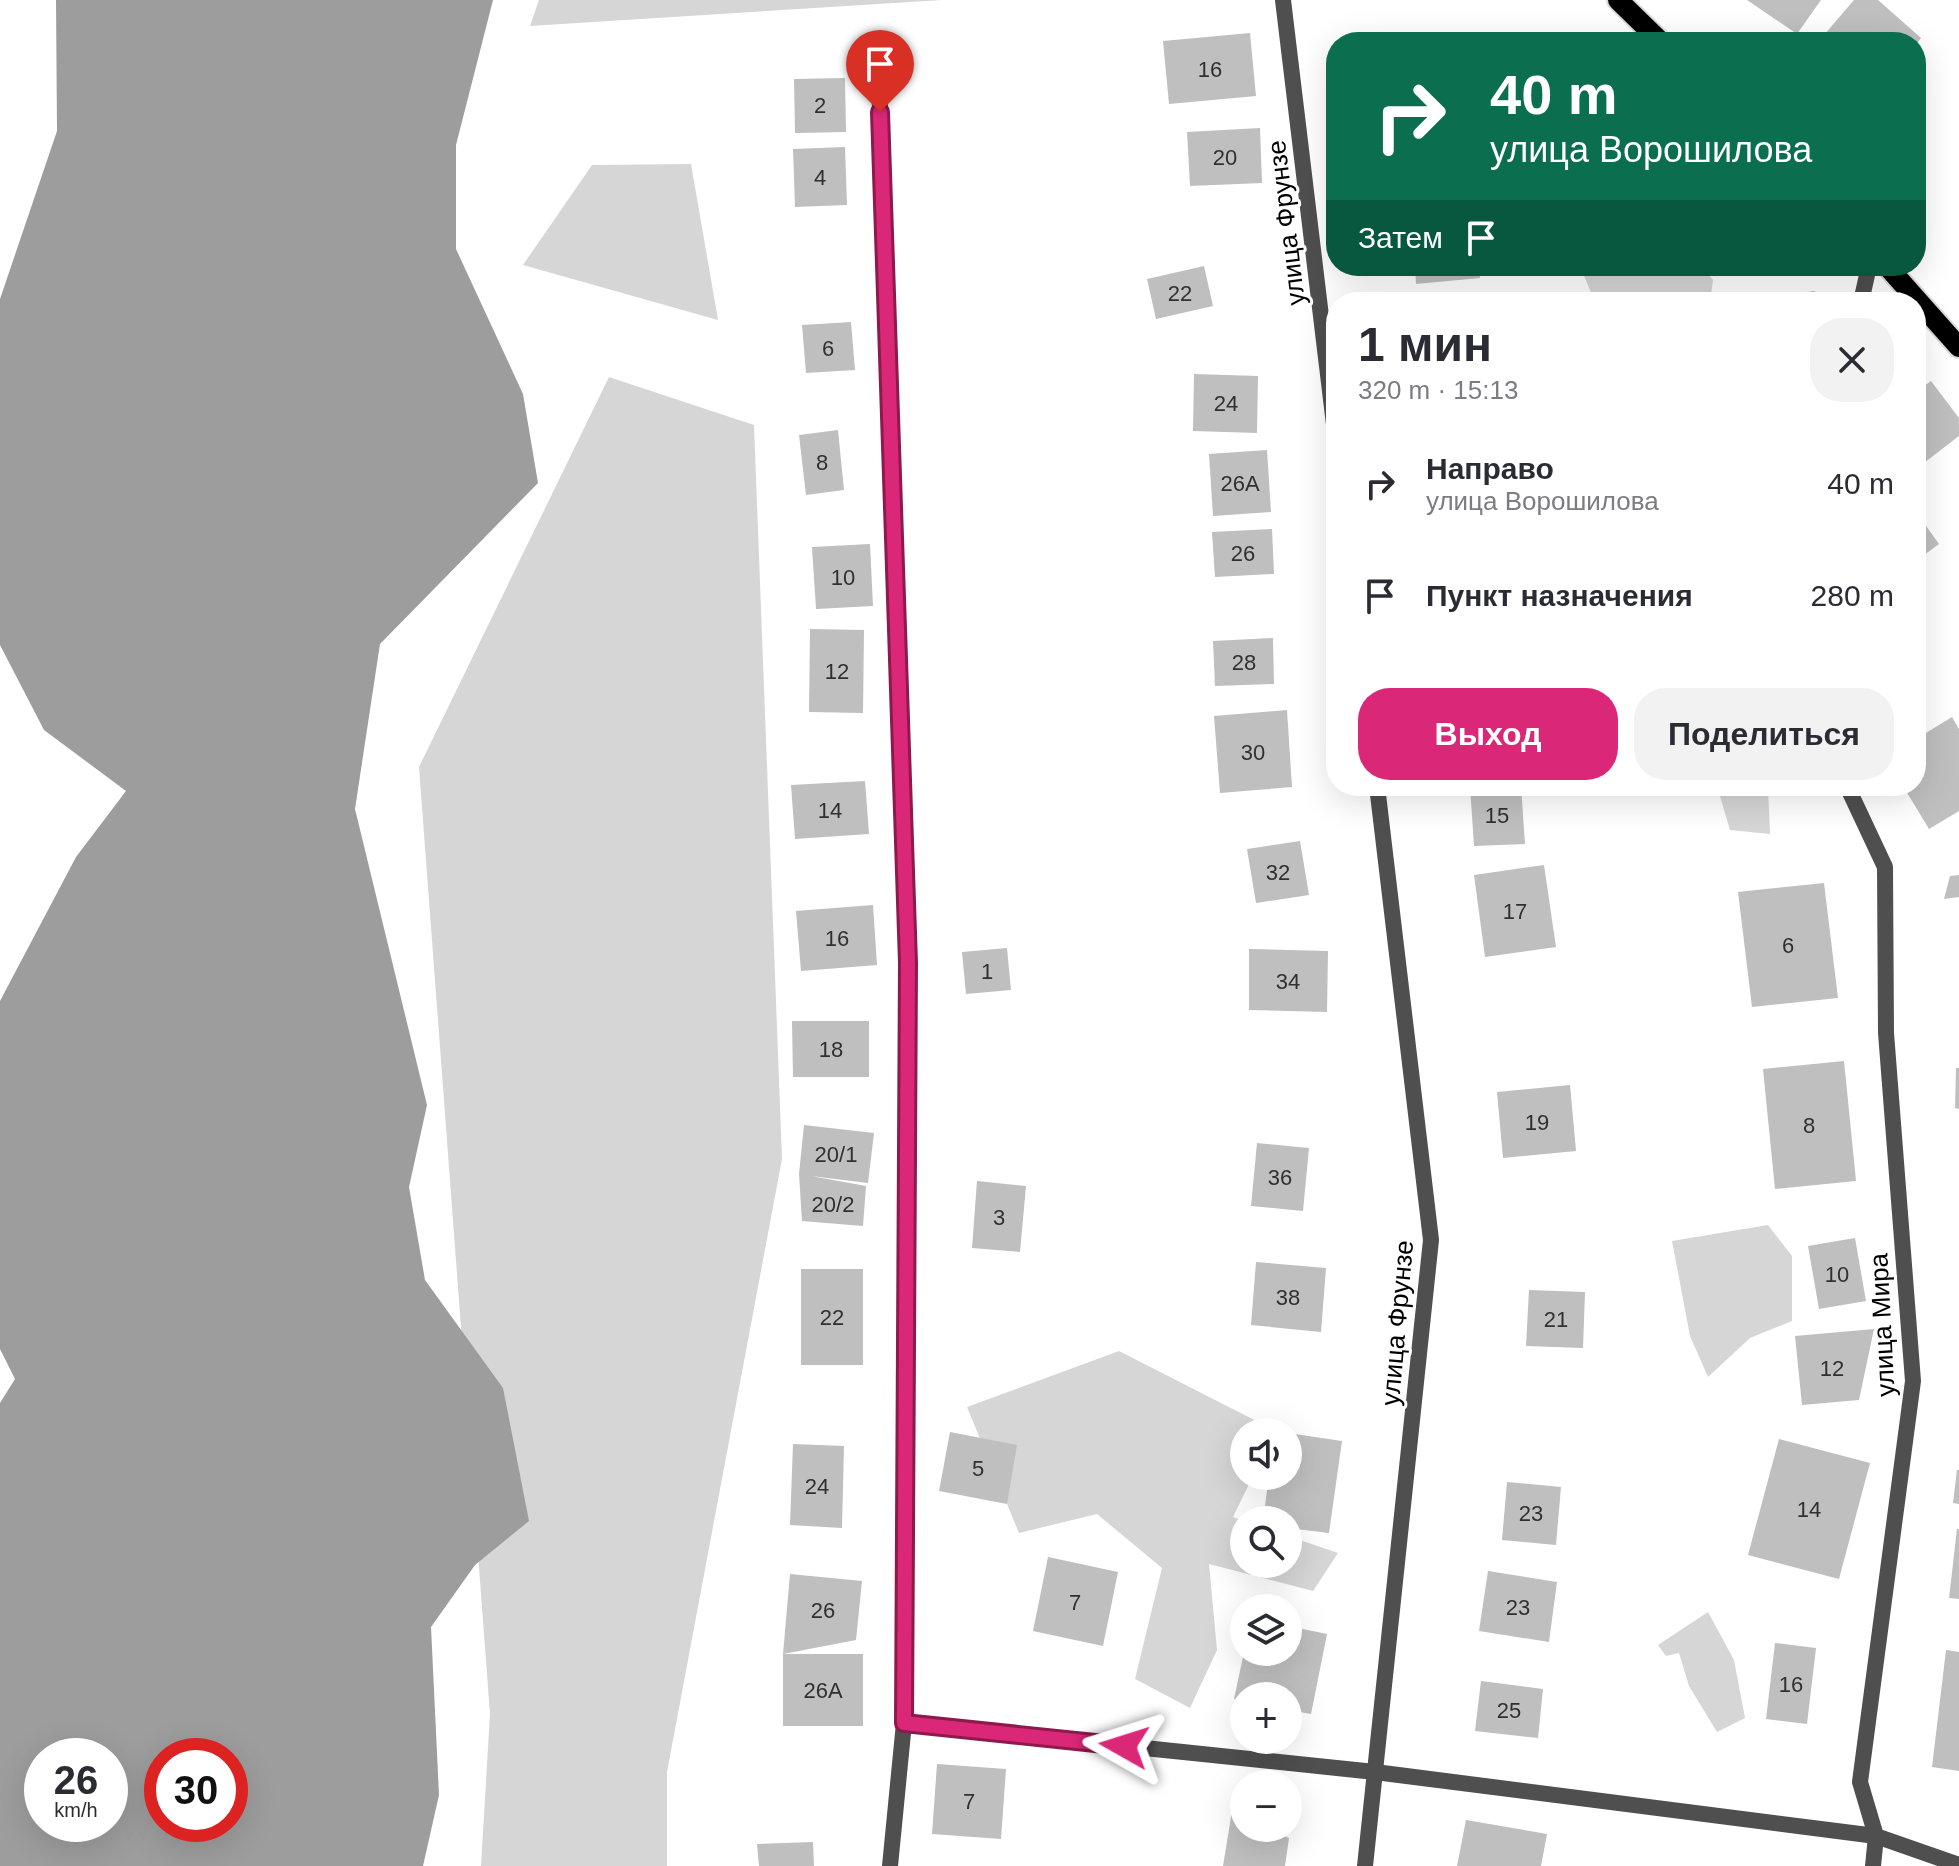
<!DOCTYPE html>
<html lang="ru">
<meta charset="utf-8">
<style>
:root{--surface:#fff;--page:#f2f2f3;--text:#2b2b33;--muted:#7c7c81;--accent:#db2777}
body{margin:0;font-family:Helvetica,sans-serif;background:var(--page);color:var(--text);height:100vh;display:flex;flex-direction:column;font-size:30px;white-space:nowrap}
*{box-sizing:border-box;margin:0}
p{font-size:26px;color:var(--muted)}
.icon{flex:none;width:44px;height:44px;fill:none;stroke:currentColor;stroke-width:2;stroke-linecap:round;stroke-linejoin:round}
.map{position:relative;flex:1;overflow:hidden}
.sheet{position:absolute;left:1326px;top:292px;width:600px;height:504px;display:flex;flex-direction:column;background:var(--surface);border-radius:32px;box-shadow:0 8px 32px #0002}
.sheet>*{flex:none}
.banner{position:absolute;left:1326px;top:32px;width:600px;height:244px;border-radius:32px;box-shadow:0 8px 32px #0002;background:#0b6e4f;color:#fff;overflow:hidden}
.controls{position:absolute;left:1230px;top:1418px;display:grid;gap:16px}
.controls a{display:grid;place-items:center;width:72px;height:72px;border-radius:50%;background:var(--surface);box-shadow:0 8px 32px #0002;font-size:40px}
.speed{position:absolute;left:24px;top:1738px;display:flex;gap:16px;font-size:40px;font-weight:700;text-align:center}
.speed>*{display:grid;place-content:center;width:104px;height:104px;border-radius:50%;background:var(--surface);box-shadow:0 8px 32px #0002;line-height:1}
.speed small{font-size:20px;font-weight:400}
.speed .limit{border:12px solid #d22;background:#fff;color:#111}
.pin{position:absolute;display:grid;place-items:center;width:68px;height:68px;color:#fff;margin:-82px -34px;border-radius:50% 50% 50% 0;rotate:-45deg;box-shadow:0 0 8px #0007}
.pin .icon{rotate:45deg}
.me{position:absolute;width:88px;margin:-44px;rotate:276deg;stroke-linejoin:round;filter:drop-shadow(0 0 6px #0008)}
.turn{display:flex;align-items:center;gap:28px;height:168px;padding:0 32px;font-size:36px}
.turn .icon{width:104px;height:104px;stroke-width:2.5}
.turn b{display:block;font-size:56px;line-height:68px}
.then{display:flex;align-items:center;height:76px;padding:0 32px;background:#0003;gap:16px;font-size:30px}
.round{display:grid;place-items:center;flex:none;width:84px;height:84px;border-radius:32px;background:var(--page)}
.headline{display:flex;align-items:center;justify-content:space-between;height:136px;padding:0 32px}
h1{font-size:48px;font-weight:700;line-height:60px}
.cta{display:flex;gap:16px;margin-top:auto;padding:16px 32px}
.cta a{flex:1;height:92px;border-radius:32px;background:var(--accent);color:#fff;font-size:32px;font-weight:700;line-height:92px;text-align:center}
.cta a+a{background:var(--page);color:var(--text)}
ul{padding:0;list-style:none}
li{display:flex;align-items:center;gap:24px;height:112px;padding:0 32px}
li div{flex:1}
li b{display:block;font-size:30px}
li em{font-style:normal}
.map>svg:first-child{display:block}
</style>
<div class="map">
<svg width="1959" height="1866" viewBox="0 0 1959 1866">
<rect width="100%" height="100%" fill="#fff"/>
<g fill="#d6d6d6">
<polygon points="539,0 942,0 530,26"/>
<polygon points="691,164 718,320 523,265 592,165"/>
<polygon points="1580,266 1700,266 1713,280 1710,302 1595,302"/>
<polygon points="609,377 754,425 782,1159 667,1772 667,1866 481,1866 490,1714 419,767"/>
<polygon points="1717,786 1768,786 1770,834 1730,830"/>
<polygon points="1768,1225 1792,1256 1792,1321 1750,1338 1708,1377 1690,1336 1672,1241"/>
<polygon points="1119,1351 1276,1431 1244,1432 1244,1476 1253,1476 1233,1517 1244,1521 1244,1564 1288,1564 1288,1536 1338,1553 1313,1591 1209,1564 1217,1650 1190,1708 1135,1679 1162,1568 1097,1514 1019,1533 967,1407"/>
<polygon points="1708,1612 1734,1660 1745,1718 1717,1732 1689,1686 1679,1653 1666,1656 1658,1645"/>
</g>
<path fill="#9d9d9d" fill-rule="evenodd" d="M 56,0 L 493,0 L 456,145 L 456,249 L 523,394 L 538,483 L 380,644 L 355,809 L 427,1105 L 409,1187 L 425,1280 L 503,1388 L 529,1521 L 475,1565 L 431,1627 L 439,1795 L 423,1866 L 0,1866 L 0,1403 L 15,1379 L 0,1349 L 0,1001 L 76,857 L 126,791 L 44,730 L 0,645 L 0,299 L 57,131 ZM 42,1756 L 110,1756 L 110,1824 L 42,1824 ZM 230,1756 L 230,1824 L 162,1824 L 162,1756 Z"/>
<g fill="#bfbfbf">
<polygon points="1747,0 1821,0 1797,34"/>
<polygon points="1854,0 1878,0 1921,38 1918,42 1818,42"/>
<polygon points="1250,33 1256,96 1169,104 1163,41"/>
<polygon points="845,78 846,132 795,133 794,79"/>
<polygon points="1260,128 1262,183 1190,186 1187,132"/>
<polygon points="845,147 847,205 795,207 793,149"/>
<polygon points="1204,266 1213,306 1156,319 1147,279"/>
<polygon points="1415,266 1479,266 1480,278 1416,284"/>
<polygon points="1815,291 1816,302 1735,302 1735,300"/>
<polygon points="851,322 855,370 806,373 802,325"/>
<polygon points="1194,374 1258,376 1257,433 1193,431"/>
<polygon points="1931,381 1959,418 1959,436 1916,469 1916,392"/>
<polygon points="838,430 844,490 806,495 799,435"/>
<polygon points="1267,450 1271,512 1213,516 1209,454"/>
<polygon points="1916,512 1939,544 1916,561"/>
<polygon points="1272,529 1274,574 1215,577 1212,532"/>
<polygon points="870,544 873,606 816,609 812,547"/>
<polygon points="810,629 864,630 863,713 809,712"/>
<polygon points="1273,638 1274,684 1215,686 1213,641"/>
<polygon points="1287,710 1292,787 1220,793 1214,716"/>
<polygon points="1952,717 1959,729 1959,811 1929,829 1903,786 1916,786 1916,739"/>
<polygon points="865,781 869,834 795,839 791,785"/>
<polygon points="1470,786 1521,786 1525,844 1474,846"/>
<polygon points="1300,841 1309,895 1256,903 1247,849"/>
<polygon points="1544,865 1556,947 1485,957 1474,875"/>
<polygon points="1959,875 1959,897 1944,899 1950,876"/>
<polygon points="1824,883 1838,998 1752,1007 1738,892"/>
<polygon points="873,905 877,965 801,971 796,911"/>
<polygon points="1007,948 1011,990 966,994 962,952"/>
<polygon points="1249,949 1328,951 1327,1012 1249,1010"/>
<polygon points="792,1021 869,1021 869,1077 793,1077"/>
<polygon points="1844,1061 1856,1181 1775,1189 1763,1069"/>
<polygon points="1956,1068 1959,1068 1959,1109 1955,1108"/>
<polygon points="1570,1085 1576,1151 1503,1158 1497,1092"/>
<polygon points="804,1125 874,1133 868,1183 811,1176 866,1186 863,1226 802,1221 799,1174"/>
<polygon points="1257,1143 1309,1148 1303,1211 1251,1206"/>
<polygon points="977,1181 1026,1186 1020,1252 972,1248"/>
<polygon points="1855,1238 1866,1301 1819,1309 1808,1246"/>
<polygon points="1256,1262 1326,1268 1321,1332 1251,1325"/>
<rect x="801" y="1269" width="62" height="96"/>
<polygon points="1529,1290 1585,1292 1583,1348 1526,1346"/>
<polygon points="1874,1329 1859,1400 1802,1405 1795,1336"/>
<polygon points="950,1432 1017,1445 1007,1504 939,1491"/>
<polygon points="1288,1433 1342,1441 1329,1533 1288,1528 1288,1520 1263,1520 1269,1476 1288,1476"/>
<polygon points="1779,1439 1870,1463 1839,1579 1748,1555"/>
<polygon points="793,1444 844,1446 842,1528 790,1525"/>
<polygon points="1957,1470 1959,1470 1959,1504 1953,1503"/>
<polygon points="1507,1482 1561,1487 1556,1545 1502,1540"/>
<polygon points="1957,1529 1959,1529 1959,1599 1949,1598"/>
<polygon points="1048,1557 1118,1572 1103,1646 1033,1631"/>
<polygon points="1488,1571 1557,1582 1549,1642 1479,1631"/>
<polygon points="790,1574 862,1581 856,1640 783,1654"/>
<polygon points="1288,1626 1327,1634 1311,1714 1288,1710 1288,1696 1244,1696 1244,1701 1234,1699 1244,1652 1288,1652"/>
<polygon points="1775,1643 1816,1648 1807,1724 1766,1719"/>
<polygon points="1946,1650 1959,1652 1959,1771 1932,1767"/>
<rect x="783" y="1654" width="80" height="72"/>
<polygon points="1481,1681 1543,1689 1538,1738 1475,1731"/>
<polygon points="937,1764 1006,1769 1001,1839 932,1834"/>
<polygon points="1232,1811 1244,1817 1244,1828 1268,1828 1289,1838 1285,1866 1223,1866"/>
<polygon points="1466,1820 1547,1834 1541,1866 1457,1866"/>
<polygon points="813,1842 814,1866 759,1866 757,1844"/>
</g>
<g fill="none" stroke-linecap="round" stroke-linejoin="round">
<g stroke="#dbdbdb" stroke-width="24">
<g id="primary">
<polyline points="1618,0 1661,42"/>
<polyline points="1887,266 1959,347"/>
</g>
</g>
<g stroke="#4f4f4f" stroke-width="16">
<polyline points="1283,0 1336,441"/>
<polyline points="878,48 908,963 904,1723 890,1866"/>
<polyline points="1861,302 1869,266"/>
<polyline points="1847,786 1885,867 1886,1033 1913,1381 1860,1782 1876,1836 1873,1866"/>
<polyline points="904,1723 1375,1772 1876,1836 1959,1865"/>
<polyline points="1365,1866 1431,1240 1377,786"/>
</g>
<use href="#primary" stroke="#000" stroke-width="20"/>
</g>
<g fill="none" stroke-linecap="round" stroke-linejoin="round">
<g stroke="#8e194d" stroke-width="20">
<polyline id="route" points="880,112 908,963 904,1723 1124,1746"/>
</g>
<use href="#route" stroke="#db2777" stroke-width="14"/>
</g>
<g text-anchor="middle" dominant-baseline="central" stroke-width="6" stroke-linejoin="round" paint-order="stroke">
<g font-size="22" fill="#303030">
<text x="1210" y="69">16</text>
<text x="820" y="105">2</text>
<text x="1225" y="157">20</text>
<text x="820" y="177">4</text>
<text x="1180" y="293">22</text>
<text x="828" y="348">6</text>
<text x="1226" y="403">24</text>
<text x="822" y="462">8</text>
<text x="1240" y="483">26А</text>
<text x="1243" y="553">26</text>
<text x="843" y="577">10</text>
<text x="1244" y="662">28</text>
<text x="837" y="671">12</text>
<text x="1253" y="752">30</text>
<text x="830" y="810">14</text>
<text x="1497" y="815">15</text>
<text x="1278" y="872">32</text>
<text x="1515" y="911">17</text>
<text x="837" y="938">16</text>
<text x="1788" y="945">6</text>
<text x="987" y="971">1</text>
<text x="1288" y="981">34</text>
<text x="831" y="1049">18</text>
<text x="1537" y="1122">19</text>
<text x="1809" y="1125">8</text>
<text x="836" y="1154">20/1</text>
<text x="1280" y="1177">36</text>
<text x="833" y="1204">20/2</text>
<text x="999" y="1217">3</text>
<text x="1837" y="1274">10</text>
<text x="1288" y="1297">38</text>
<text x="832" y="1317">22</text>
<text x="1556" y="1319">21</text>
<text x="1832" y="1368">12</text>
<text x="978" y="1468">5</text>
<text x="817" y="1486">24</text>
<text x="1809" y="1509">14</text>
<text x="1531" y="1513">23</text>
<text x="1075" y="1602">7</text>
<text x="1518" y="1607">23</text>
<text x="823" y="1610">26</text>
<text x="1791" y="1684">16</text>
<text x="823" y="1690">26А</text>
<text x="1509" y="1710">25</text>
<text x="969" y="1801">7</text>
</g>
<g font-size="26" fill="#000" stroke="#fff">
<text transform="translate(1286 223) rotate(-97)">улица Фрунзе</text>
<text transform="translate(1397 1323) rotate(-85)">улица Фрунзе</text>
<text transform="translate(1882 1325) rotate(-93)">улица Мира</text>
</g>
</g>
</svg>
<div class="controls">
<a><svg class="icon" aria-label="sound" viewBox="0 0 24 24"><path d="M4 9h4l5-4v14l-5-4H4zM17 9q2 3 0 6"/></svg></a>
<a><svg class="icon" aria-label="search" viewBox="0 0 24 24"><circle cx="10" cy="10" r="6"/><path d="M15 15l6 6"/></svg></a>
<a><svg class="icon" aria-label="layers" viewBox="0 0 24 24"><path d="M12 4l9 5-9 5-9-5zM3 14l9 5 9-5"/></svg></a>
<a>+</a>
<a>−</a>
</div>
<div class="speed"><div>26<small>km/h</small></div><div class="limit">30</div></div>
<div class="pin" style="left:880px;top:112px;background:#d93025"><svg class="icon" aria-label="arrive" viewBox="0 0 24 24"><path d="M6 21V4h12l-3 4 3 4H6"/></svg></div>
<svg class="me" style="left:1124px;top:1746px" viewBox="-20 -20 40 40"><path d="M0-17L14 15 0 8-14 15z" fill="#db2777" stroke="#fff" stroke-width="4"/></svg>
<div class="banner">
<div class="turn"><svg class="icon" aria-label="right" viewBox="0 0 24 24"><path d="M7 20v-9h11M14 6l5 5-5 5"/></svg><div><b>40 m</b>улица Ворошилова</div></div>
<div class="then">Затем<svg class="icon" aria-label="arrive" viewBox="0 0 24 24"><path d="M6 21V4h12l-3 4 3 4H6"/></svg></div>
</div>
<section class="sheet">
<div class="headline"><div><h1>1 мин</h1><p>320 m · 15:13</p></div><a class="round"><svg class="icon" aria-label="close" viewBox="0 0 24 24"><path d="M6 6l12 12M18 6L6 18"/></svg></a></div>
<ul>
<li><svg class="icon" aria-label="right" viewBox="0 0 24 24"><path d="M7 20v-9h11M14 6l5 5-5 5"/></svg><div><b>Направо</b><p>улица Ворошилова</p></div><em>40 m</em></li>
<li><svg class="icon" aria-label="arrive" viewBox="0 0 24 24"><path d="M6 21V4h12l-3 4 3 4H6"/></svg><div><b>Пункт назначения</b></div><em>280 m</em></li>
</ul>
<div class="cta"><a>Выход</a><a>Поделиться</a></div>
</section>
</div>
